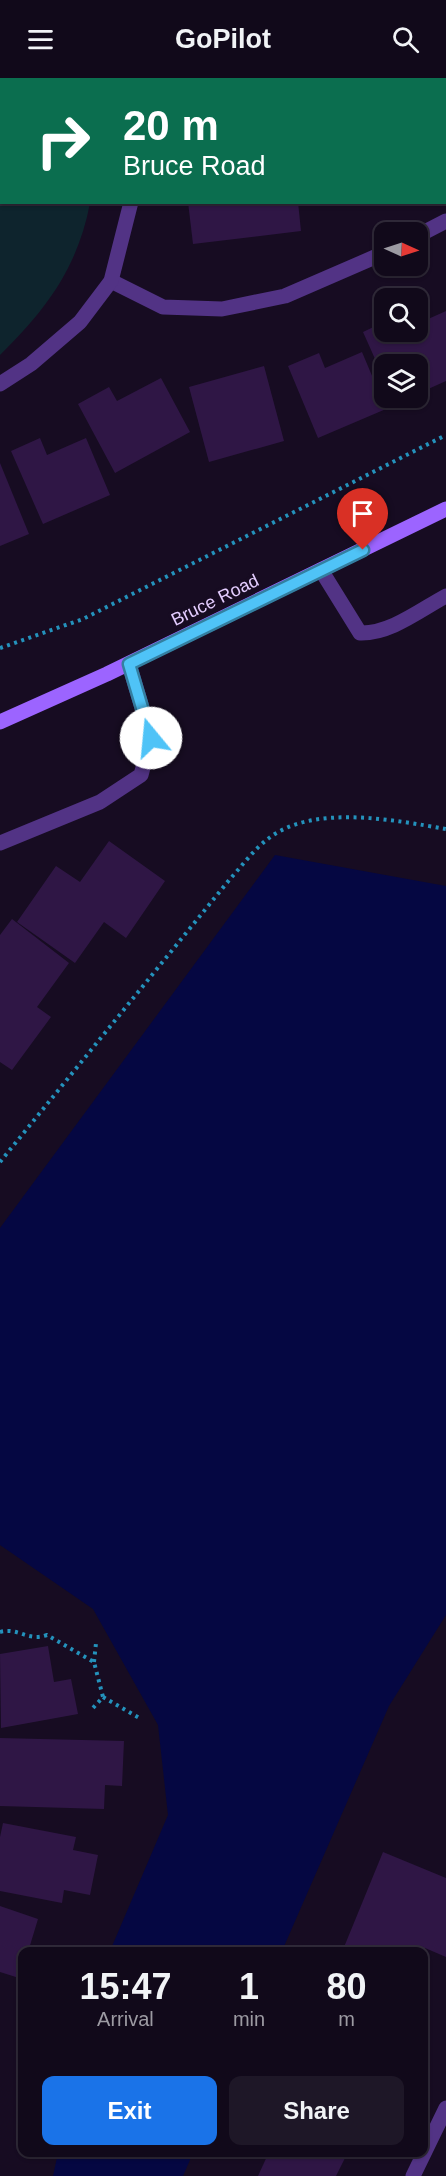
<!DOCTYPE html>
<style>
:root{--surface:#11091a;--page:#1e1727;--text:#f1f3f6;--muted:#9c9aa2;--line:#302a39;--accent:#1a73e8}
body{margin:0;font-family:Arial,sans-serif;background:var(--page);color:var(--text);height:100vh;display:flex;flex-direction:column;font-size:22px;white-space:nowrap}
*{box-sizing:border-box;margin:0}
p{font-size:20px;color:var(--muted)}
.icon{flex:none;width:33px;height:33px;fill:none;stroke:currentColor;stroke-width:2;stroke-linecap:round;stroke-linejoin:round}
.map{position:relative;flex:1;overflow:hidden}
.side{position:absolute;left:18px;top:1869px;width:410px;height:210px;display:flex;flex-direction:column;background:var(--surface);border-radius:12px;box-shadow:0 2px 4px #0004,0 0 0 2px var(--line)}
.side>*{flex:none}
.hud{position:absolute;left:0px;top:0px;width:447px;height:126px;box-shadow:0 2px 4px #0004,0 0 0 2px var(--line);background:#0b6e4f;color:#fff;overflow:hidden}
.needle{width:39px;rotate:93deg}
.controls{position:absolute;left:374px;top:144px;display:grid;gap:12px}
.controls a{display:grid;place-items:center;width:54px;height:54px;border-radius:12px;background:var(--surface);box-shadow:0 2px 4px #0004,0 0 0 2px var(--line);font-size:30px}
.pin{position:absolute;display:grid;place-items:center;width:51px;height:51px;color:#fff;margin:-62px -26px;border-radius:50% 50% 50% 0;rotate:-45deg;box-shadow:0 0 6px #0007}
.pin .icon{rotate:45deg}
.me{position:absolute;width:66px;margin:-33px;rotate:343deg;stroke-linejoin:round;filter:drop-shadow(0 0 4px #0008)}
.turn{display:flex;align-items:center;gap:21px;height:126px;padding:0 24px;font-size:27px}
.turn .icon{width:78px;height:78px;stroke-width:2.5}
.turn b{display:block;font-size:42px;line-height:51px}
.eta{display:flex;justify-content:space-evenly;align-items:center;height:102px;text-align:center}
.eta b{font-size:36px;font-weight:800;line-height:42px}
.button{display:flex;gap:12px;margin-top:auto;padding:12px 24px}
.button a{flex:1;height:69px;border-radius:12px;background:var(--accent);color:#fff;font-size:24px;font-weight:800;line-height:69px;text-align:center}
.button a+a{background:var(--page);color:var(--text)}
header{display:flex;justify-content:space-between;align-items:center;height:78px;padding:0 24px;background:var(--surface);font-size:27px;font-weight:800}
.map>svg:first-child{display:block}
</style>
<header><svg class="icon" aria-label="menu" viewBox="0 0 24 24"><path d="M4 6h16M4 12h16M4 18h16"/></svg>GoPilot<svg class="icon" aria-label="search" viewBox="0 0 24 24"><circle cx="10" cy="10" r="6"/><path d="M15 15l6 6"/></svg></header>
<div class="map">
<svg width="446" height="2098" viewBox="0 0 446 2098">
<rect width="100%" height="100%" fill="#170c22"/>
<path fill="#0e242d" d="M 0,0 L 99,0 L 2,2 L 2,124 L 90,125 C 78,189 46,232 0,277 Z"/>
<g fill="#050742">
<polygon points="275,777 446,808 446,1537 389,1628 282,1873 110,1873 168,1737 158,1647 93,1531 0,1467 0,1150"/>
<polygon points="58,2075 58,2074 193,2075 183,2098 53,2098"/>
</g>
<g fill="#2f1645">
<polygon points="188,124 298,124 301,153 193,166"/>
<polygon points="446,233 446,303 417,316 417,286 384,286 384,301 363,254 384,244 384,254 417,254 417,246"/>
<polygon points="362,274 386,331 318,360 288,288 319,275 325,290"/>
<polygon points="264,288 284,363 209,384 189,309"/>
<polygon points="161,300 190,354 115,395 78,326 109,309 117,323"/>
<polygon points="40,360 47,377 86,360 110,417 43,446 11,373"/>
<polygon points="0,385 29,456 0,468"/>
<polygon points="109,763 165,803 126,860 104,844 75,885 17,844 56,788 80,804"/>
<polygon points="12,841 69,885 37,929 51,939 12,992 0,984 0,857"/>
<polygon points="48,1568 54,1604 71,1601 78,1636 1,1650 0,1576"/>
<polygon points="0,1660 124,1663 122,1708 105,1707 104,1731 0,1728"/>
<polygon points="3,1745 76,1759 73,1772 98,1777 90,1817 64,1812 62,1825 0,1813 0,1759"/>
<polygon points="383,1774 446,1800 446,1879 425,1870 423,1874 342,1874"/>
<polygon points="0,1828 38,1841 28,1874 22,1874 22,1889 19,1900 0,1894"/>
<polygon points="269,2074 348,2074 336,2098 258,2098"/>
</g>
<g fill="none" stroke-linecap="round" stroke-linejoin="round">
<g stroke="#2492bc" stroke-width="4" stroke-dasharray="3 4.5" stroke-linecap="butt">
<polyline points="0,570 83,541 446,357"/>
<path d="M 0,1084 L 230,801 C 242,788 254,771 269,760 C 314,726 394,742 446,751"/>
<path d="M 0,1554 C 19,1549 27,1564 47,1557 L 94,1584 L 103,1619 L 92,1631"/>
<polyline points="94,1584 96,1565"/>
<polyline points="103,1619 141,1641"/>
</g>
<g stroke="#523385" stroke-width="15">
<path d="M 321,492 L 360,555 C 390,556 420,532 446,518"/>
<polyline points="0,765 100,724 141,697 151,660 129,586"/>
</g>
<g stroke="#523385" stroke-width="15">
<polyline points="137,0 137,2"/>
<polyline points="417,158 446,143"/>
<polyline points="111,203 163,229 222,231 285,218 384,175"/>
<polyline points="0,306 31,286 80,244 111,203 131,124"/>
<polyline points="413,2098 446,2030"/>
</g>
<polyline stroke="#9c64ff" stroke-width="15" points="0,644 107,596 446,431"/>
</g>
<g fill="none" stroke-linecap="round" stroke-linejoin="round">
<g stroke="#337fa1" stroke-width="15">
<polyline id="route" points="151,660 129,586 363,472"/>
</g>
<use href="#route" stroke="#4fc3f7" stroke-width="10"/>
</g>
<g text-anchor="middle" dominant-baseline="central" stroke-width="6" stroke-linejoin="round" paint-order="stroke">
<g font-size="18" fill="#e4cdff" stroke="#170c22">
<text transform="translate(215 522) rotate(-26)">Bruce Road</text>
</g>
</g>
</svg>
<div class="controls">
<a><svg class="needle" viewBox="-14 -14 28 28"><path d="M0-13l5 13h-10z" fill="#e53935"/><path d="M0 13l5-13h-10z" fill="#9c9aa2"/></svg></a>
<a><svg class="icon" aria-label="search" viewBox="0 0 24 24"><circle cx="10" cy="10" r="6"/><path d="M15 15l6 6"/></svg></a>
<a><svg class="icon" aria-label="layers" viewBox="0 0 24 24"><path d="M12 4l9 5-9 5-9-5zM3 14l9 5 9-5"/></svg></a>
</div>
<div class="pin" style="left:363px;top:472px;background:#d93025"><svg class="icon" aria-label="arrive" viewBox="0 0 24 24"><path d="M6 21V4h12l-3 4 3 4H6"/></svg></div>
<svg class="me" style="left:151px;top:660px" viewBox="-20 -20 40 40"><circle r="19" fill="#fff"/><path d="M0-13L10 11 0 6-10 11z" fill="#4fc3f7"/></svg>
<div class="hud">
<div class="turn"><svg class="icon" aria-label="right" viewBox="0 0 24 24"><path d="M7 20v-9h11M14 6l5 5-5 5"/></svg><div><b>20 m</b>Bruce Road</div></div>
</div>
<section class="side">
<div class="eta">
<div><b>15:47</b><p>Arrival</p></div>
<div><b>1</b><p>min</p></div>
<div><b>80</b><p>m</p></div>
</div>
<div class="button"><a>Exit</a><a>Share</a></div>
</section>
</div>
